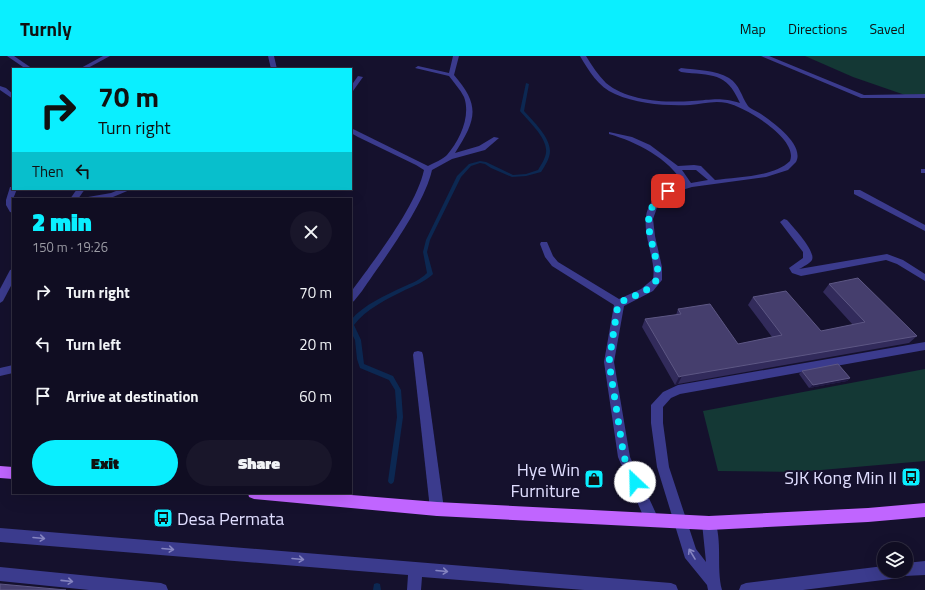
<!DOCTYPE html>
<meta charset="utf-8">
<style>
:root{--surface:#100d22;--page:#19162a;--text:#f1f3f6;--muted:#9c9ca5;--line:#302d40;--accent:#0aefff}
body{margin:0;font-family:"Titillium Web",sans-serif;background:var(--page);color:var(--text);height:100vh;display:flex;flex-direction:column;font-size:15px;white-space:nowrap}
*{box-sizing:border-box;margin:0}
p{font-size:13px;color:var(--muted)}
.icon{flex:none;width:22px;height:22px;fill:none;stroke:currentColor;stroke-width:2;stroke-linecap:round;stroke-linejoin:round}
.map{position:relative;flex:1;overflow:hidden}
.panel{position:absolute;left:12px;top:142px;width:340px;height:296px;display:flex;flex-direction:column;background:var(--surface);border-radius:0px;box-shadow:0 4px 16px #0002,0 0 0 1px var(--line)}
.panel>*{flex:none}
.hud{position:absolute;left:12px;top:12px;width:340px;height:122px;border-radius:0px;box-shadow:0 4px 16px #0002,0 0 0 1px var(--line);background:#0aefff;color:#111;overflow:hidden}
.fabs{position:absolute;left:877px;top:486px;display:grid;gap:8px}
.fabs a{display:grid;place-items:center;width:36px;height:36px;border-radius:50%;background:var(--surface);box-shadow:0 4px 16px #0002,0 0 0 1px var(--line);font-size:20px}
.pin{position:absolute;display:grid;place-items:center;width:34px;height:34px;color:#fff;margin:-17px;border-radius:8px;box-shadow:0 2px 6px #0006}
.me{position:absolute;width:44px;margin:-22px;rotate:336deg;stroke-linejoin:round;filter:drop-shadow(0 0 3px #0008)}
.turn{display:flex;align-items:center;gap:14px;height:84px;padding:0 20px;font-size:18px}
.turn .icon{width:52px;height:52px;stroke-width:2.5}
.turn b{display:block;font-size:28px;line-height:34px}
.then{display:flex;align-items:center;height:38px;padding:0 20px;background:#0003;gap:8px;font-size:15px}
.round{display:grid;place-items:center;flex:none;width:42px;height:42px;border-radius:21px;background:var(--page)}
.head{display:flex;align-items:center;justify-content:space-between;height:68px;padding:0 20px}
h1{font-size:24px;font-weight:800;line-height:30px;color:var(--accent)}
.button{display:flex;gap:8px;margin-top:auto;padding:8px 20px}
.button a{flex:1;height:46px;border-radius:24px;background:var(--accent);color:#111;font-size:16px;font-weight:800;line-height:46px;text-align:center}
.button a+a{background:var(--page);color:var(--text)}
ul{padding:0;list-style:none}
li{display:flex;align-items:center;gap:12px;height:52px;padding:0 20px}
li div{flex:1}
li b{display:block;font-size:15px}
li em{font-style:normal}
header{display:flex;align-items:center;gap:24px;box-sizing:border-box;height:56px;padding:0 20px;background:var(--accent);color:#111}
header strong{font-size:19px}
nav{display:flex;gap:22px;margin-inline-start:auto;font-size:14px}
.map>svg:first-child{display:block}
</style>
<header>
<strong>Turnly</strong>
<nav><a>Map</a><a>Directions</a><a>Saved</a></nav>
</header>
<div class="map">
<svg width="925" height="534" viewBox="0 0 925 534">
<rect width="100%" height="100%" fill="#15112d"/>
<g fill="#143835">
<polygon points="805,0 925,0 925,38 905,39 853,21"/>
<polygon points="925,313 925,405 798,416 718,415 703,355"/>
</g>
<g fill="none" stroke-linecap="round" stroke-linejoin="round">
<g fill="#0c2852" fill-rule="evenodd">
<path d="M 526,27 L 529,28 L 524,55 C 533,65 550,81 550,95 C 550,102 545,110 541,116 L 526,120 L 512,121 L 491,112 L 485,108 L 480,107 L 471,110 L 461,121 L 430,184 L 427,196 L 433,218 L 432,219 C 424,226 414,230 405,234 C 387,243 366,253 354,269 L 361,284 L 364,308 L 393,320 L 401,334 L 403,361 L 394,425 L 393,427 L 391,428 L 389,427 L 388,425 L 397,361 L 395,334 L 389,324 L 360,312 L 357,303 L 355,284 L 351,276 L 351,264 C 363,249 386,239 403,231 C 412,227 420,224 427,217 L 423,196 L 426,184 L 457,120 L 469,108 L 480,105 L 486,106 L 513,119 L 526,118 L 538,114 C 541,109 545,103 546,97 C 548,82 529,66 520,55 Z"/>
<polygon points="377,527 380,528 381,534 373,534 374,528"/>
</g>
<g fill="#3b3b8d" fill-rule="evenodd">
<polygon points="7,0 14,0 33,13 26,13"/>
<polygon points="103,0 110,0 86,13 79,13"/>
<polygon points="268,0 274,0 277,13 271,13"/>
<path d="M 453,0 L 459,0 L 454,19 C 481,50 476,64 455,97 L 479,90 L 494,81 L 499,82 L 485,94 L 452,103 L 432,114 C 424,150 383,204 362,235 L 354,245 L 351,247 L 351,236 C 374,204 416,151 424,114 L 416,109 L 358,81 L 351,77 L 351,72 L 428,110 C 434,107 443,103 447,99 C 460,84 471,60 464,41 C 460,33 454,27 449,20 L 415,12 L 418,10 L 449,17 Z"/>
<path d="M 580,0 L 586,0 C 592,10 598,19 606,27 C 627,45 665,47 692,45 C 712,44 720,41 740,47 C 726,15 712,20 681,16 L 678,14 L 681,12 C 697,14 715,14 729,22 C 740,29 741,40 748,50 C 750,53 757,55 761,58 C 773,66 805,89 796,106 L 788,114 L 766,121 L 692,131 L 672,137 L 665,142 L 658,149 L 653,163 L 655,180 L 662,211 L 662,224 L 653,235 L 624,250 L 614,306 L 630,401 L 659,464 L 657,469 L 652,471 L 647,469 L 618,401 L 604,306 L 614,249 L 552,210 L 545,201 L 540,188 L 541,186 L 547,186 L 553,200 L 558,206 L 619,243 L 641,233 L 653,223 C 655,212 651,200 649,190 C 640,155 648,137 684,128 C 668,102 637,86 609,78 L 609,76 L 632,81 L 650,89 L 678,110 L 694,109 L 701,110 L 715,124 C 736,121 774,121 790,105 C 799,83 745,51 727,47 C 714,44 702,48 690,49 C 666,50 637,48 615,38 C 598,31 589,15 580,0 ZM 682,114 L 696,114 L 708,124 L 691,127 Z"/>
<polygon points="761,0 769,0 864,39 925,38 925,42 861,42"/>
<polygon points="358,20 363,21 353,35 351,36 351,30"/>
<polygon points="0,30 6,32 13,38 13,43 0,34"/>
<rect x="921" y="113" width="4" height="4"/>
<polygon points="10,131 13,131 13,133 17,133 13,143 13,157 10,156 6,149 6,144"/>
<polygon points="77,133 85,133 78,143 70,143"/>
<polygon points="121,133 132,133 113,141 87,143 88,141 111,137"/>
<polygon points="854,134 860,134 925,169 925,175 854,138"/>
<path d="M 784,163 L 787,164 C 793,171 816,195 812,204 C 810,207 803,211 799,213 L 887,198 L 903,204 L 925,218 L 925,225 L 897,208 L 886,204 L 801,220 L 792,217 L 789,212 L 803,202 L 803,196 L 780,166 Z"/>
<polygon points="13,213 13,226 3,245 0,247 0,233 10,214"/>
<path d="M 925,286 L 925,294 L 680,338 L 671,342 L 663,351 L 663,367 L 669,411 L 696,493 L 706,506 L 702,467 L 704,462 L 709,460 L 714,462 C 723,485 716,511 722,534 L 708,534 L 707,529 L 685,502 L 657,411 L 651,367 L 651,349 L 663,336 L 678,329 Z"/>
<polygon points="418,295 422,296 423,299 444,453 442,458 437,460 432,458 430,453 413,299 414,296"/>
<polygon points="13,309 13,317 0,320 0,312"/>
<polygon points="0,472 671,527 676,529 678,534 584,534 422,521 421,534 407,534 408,519 0,486"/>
<polygon points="925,505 925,519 904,520 899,522 803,534 739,534 741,529 746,527 884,510 884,515 906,515 906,507"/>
<polygon points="0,511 161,527 166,529 168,534 89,534 0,525"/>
</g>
<g fill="#c065ff" fill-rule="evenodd">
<polygon points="0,410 13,411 13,423 0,422"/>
<polygon points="248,437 327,437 437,446 709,460 868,452 925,447 925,461 868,466 709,474 437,460 254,443 249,441"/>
</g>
</g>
<g fill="#322b5b">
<polygon points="829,228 917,280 909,287 678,328 675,329 642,271 645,263 676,259 678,253 738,288 772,281 748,249 753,241 821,275 853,269 823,236"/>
<polygon points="802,315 850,322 847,325 809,332 799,318"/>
</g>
<g fill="#1f1841">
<polygon points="682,320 678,328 675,329 679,321"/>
<polygon points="850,322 847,325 809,332 813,329"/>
</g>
<g fill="#453e6d" stroke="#5d5784">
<polygon points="858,222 917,280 682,320 679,321 645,263 681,258 678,253 710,248 738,288 782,279 753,241 786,235 821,275 865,266 829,228"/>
<polygon points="838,308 850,322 813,329 802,315"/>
<polygon points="0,528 66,534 0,534"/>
</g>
<defs><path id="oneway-shaft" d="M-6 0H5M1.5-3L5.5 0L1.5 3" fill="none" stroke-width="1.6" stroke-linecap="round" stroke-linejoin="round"/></defs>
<g stroke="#8584c0">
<use href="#oneway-shaft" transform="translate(39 482) rotate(5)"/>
<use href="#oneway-shaft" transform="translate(168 493) rotate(5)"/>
<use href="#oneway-shaft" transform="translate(692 498) rotate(-121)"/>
<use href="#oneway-shaft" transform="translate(298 503) rotate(5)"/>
<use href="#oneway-shaft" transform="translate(442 515) rotate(5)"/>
<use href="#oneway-shaft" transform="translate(67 525) rotate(6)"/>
</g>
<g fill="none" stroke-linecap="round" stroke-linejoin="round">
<path stroke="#0aefff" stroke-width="7" stroke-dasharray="0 12.6" d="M 635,426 L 624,401 L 609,306 L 618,248 C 630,240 646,238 655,226 C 659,221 658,215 657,209 C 652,179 636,156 668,135"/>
</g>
<defs>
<g id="bus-square" transform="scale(1)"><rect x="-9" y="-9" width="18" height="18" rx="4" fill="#0aefff" stroke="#15112d"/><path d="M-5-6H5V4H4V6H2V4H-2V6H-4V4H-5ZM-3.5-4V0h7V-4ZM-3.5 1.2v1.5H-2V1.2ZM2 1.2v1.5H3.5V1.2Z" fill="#111"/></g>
<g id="shop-square" transform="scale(1)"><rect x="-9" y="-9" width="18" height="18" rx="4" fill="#0aefff" stroke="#15112d"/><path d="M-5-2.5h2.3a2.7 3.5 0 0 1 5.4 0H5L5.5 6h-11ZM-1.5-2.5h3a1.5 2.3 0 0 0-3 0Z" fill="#111"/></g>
</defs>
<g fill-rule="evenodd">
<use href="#bus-square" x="911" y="421"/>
<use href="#shop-square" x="594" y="423"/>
<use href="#bus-square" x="163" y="462"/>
</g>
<g text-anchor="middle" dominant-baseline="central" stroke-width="4" stroke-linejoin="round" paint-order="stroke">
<g font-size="18" fill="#e0deff" stroke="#15112d" text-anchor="end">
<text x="580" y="413">Hye Win<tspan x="580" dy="21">Furniture</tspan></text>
<text x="897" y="421">SJK Kong Min II</text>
<text x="177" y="462" text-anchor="start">Desa Permata</text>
</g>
</g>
</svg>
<div class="fabs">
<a><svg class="icon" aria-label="layers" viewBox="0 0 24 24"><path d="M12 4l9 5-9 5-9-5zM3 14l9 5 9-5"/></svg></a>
</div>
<div class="pin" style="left:668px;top:135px;background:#d93025"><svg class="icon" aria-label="arrive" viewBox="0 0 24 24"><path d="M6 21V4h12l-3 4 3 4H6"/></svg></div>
<svg class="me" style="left:635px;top:426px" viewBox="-20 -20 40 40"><circle r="19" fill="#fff"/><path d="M0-13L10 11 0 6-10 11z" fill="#0aefff"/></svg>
<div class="hud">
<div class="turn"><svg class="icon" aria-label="right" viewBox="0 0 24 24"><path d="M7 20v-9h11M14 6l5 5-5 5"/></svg><div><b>70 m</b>Turn right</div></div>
<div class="then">Then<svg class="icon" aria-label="left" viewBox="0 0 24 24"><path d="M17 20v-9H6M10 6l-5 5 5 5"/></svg></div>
</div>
<section class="panel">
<div class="head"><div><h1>2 min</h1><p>150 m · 19:26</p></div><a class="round"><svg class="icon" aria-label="close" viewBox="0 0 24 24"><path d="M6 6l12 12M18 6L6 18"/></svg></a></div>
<ul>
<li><svg class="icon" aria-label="right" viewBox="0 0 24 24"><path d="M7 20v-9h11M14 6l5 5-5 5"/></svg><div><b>Turn right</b></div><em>70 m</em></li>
<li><svg class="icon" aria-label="left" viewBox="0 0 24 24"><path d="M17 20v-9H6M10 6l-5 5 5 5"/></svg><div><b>Turn left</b></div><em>20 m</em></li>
<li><svg class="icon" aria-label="arrive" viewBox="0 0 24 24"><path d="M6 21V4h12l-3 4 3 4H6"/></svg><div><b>Arrive at destination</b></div><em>60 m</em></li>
</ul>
<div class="button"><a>Exit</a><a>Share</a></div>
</section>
</div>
